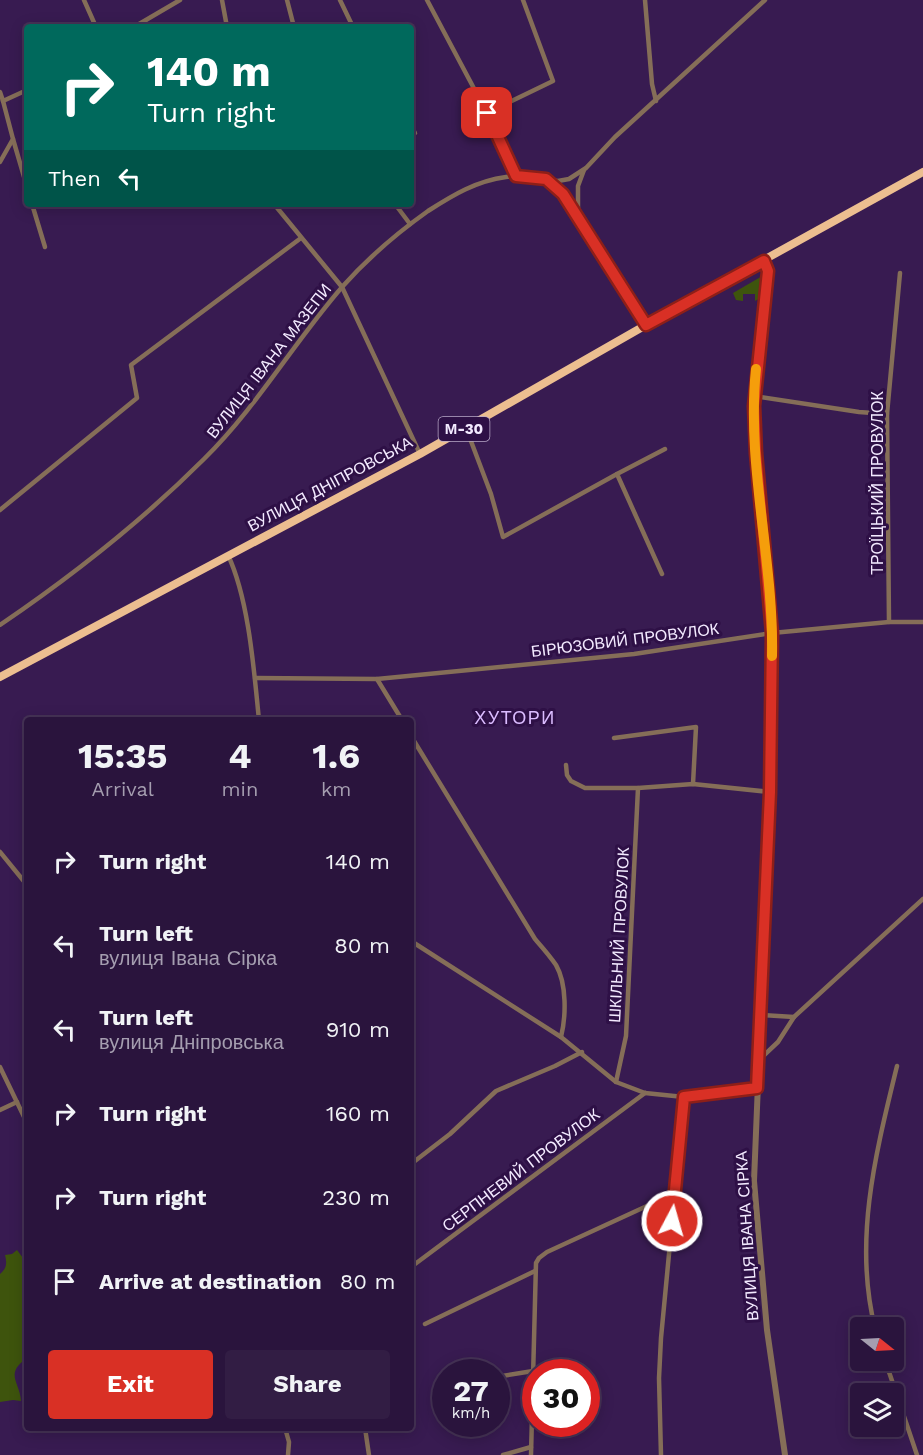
<!DOCTYPE html>
<meta charset="utf-8">
<style>
:root{--surface:#2a143d;--page:#321d44;--text:#f1f3f6;--muted:#a59eb0;--line:#463357;--accent:#d93025}
body{margin:0;font-family:"Work Sans",sans-serif;background:var(--page);color:var(--text);height:100vh;display:flex;flex-direction:column;font-size:22px;white-space:nowrap}
*{box-sizing:border-box;margin:0}
p{font-size:20px;color:var(--muted)}
.icon{flex:none;width:33px;height:33px;fill:none;stroke:currentColor;stroke-width:2;stroke-linecap:round;stroke-linejoin:round}
.map{position:relative;flex:1;overflow:hidden}
.drawer{position:absolute;left:24px;top:717px;width:390px;height:714px;display:flex;flex-direction:column;background:var(--surface);border-radius:6px;box-shadow:0 3px 15px #0003,0 0 0 2px var(--line)}
.drawer>*{flex:none}
.guide{position:absolute;left:24px;top:24px;width:390px;height:183px;border-radius:6px;box-shadow:0 3px 15px #0003,0 0 0 2px var(--line);background:#00695c;color:#fff;overflow:hidden}
.needle{width:39px;rotate:108deg}
.fabs{position:absolute;left:850px;top:1317px;display:grid;gap:12px}
.fabs a{display:grid;place-items:center;width:54px;height:54px;border-radius:6px;background:var(--surface);box-shadow:0 3px 15px #0003,0 0 0 2px var(--line);font-size:30px}
.speed{position:absolute;left:432px;top:1359px;display:flex;gap:12px;font-size:30px;font-weight:700;text-align:center}
.speed>*{display:grid;place-content:center;width:78px;height:78px;border-radius:50%;background:var(--surface);box-shadow:0 3px 15px #0003,0 0 0 2px var(--line);line-height:1}
.speed small{font-size:15px;font-weight:400}
.speed .limit{border:9px solid #d22;background:#fff;color:#111}
.pin{position:absolute;display:grid;place-items:center;width:51px;height:51px;color:#fff;margin:-26px;border-radius:12px;box-shadow:0 3px 9px #0006}
.me{position:absolute;width:66px;margin:-33px;rotate:6deg;stroke-linejoin:round;filter:drop-shadow(0 0 4px #0008)}
.turn{display:flex;align-items:center;gap:21px;height:126px;padding:0 24px;font-size:27px}
.turn .icon{width:78px;height:78px;stroke-width:2.5}
.turn b{display:block;font-size:42px;line-height:51px}
.then{display:flex;align-items:center;height:57px;padding:0 24px;background:#0003;gap:12px;font-size:22px}
.eta{display:flex;justify-content:space-evenly;align-items:center;height:102px;text-align:center}
.eta b{font-size:36px;font-weight:700;line-height:42px}
.primary-button{display:flex;gap:12px;margin-top:auto;padding:12px 24px}
.primary-button a{flex:1;height:69px;border-radius:6px;background:var(--accent);color:#fff;font-size:24px;font-weight:700;line-height:69px;text-align:center}
.primary-button a+a{background:var(--page);color:var(--text)}
ul{padding:0;list-style:none}
li{display:flex;align-items:center;gap:18px;height:84px;padding:0 24px}
li div{flex:1}
li b{display:block;font-size:22px}
li em{font-style:normal}
.map>svg:first-child{display:block}
</style>
<div class="map">
<svg width="923" height="1455" viewBox="0 0 923 1455">
<rect width="100%" height="100%" fill="#381b51"/>
<g fill="#3e540d">
<polygon points="764,275 762,297 755,301 755,294 743,294 743,301 736,300 733,293"/>
<path d="M 17,1250 L 23,1258 L 27,1259 L 27,1358 C 4,1374 20,1382 21,1401 L 13,1400 L 0,1402 L 0,1274 C 7,1268 7,1263 5,1255 L 12,1254 Z"/>
</g>
<g fill="none" stroke-linecap="round" stroke-linejoin="round">
<g stroke="#856e58" stroke-width="4.5">
<polyline points="84,0 96,27"/>
<polyline points="222,0 227,27"/>
<polyline points="287,0 294,27"/>
<polyline points="340,0 353,27"/>
<polyline points="427,0 487,113 516,175"/>
<polyline points="645,0 652,84 656,101"/>
<polyline points="134,27 180,0"/>
<polyline points="0,92 3,101 27,90"/>
<polyline points="487,113 553,81 523,0"/>
<polyline points="411,126 415,133"/>
<polyline points="13,139 27,187"/>
<polyline points="0,162 13,139 3,101"/>
<polyline points="548,180 558,181 569,179 586,168 615,137 765,0"/>
<polyline points="32,204 45,247"/>
<polyline points="274,204 342,287 420,454"/>
<polyline points="395,204 410,224"/>
<polyline points="578,214 578,186 584,170"/>
<polyline points="754,396 859,412 887,414"/>
<polyline points="466,428 491,494 503,537 617,474"/>
<polyline points="0,510 137,398 131,365 301,238"/>
<path d="M 228,555 C 249,600 254,671 259,720"/>
<polyline points="662,574 617,474 665,449"/>
<polyline points="889,622 887,414 900,273"/>
<path d="M 0,625 C 72,576 142,521 204,459 C 257,407 294,342 343,286 C 368,258 397,233 428,211 C 453,195 476,181 506,177 C 519,175 535,174 546,180 C 570,190 629,298 646,325"/>
<polyline points="255,678 377,679"/>
<polyline points="402,720 377,679 634,654 772,633 889,622 923,622"/>
<path d="M 411,736 L 535,939 C 542,947 550,956 556,965 C 567,984 566,1017 561,1037"/>
<polyline points="614,738 696,727 693,784"/>
<polyline points="566,765 567,775 571,781 585,788 638,788 693,784 770,792"/>
<polyline points="0,852 27,885"/>
<polyline points="411,941 561,1037 616,1082 645,1093 684,1097 661,1338 659,1378 661,1455"/>
<polyline points="760,1015 794,1017"/>
<polyline points="758,1061 778,1042 794,1017 923,899"/>
<polyline points="0,1067 27,1123"/>
<polyline points="616,1082 626,1036 638,788"/>
<polyline points="411,1091 412,1092"/>
<polyline points="684,1097 757,1088"/>
<polyline points="0,1110 17,1102"/>
<polyline points="411,1164 450,1134 496,1091 555,1066 582,1052"/>
<polyline points="411,1267 645,1093"/>
<polyline points="425,1324 535,1271"/>
<path d="M 875,1328 C 853,1240 876,1152 897,1066"/>
<polyline points="885,1360 917,1455"/>
<polyline points="496,1377 533,1371"/>
<polyline points="435,1392 446,1389"/>
<polyline points="285,1428 289,1442 288,1455"/>
<polyline points="365,1428 369,1455"/>
<polyline points="503,1455 531,1447"/>
<polyline points="531,1455 536,1263 539,1258 547,1252 660,1200 675,1198"/>
</g>
<polyline stroke="#856e58" stroke-width="6" points="764,261 768,271 754,396 756,453 772,633 770,792 754,1181 767,1330 785,1455"/>
<polyline stroke="#ecbe90" stroke-width="8" points="0,677 420,454 646,325 923,172"/>
</g>
<g fill="none" stroke-linecap="round" stroke-linejoin="round">
<g stroke="#8d1f18" stroke-width="15">
<polyline id="route" points="487,113 516,176 546,179 563,194 646,325 764,261 768,271 754,406 756,453 772,633 770,792 757,1088 684,1097 672,1221"/>
</g>
<use href="#route" stroke="#d93025" stroke-width="10"/>
<path stroke="#f59e0b" stroke-width="10" d="M 756,369 C 746,465 774,560 772,656"/>
</g>
<g text-anchor="middle" dominant-baseline="central" stroke-width="6" stroke-linejoin="round" paint-order="stroke">
<rect fill="#2e1046" stroke="#b8a9c8" stroke-width="1.5" x="438.5" y="417" width="51" height="24" rx="4.5"/>
<g font-size="15" font-weight="bold" fill="#f3eaff">
<text x="464" y="429">М-30</text>
</g>
<g font-size="16" fill="#f3eaff" stroke="#2e1046">
<text transform="translate(269 361) rotate(-52)">ВУЛИЦЯ ІВАНА МАЗЕПИ</text>
<text transform="translate(877 483) rotate(-90)">ТРОЇЦЬКИЙ ПРОВУЛОК</text>
<text transform="translate(330 484) rotate(-28)">ВУЛИЦЯ ДНІПРОВСЬКА</text>
<text transform="translate(625 640) rotate(-7)">БІРЮЗОВИЙ ПРОВУЛОК</text>
<text transform="translate(619 935) rotate(-87)">ШКІЛЬНИЙ ПРОВУЛОК</text>
<text transform="translate(521 1170) rotate(-37)">СЕРПНЕВИЙ ПРОВУЛОК</text>
<text transform="translate(747 1236) rotate(-94)">ВУЛИЦЯ ІВАНА СІРКА</text>
</g>
<g font-size="18" letter-spacing="1.5" fill="#dbbcff" stroke="#2e1046">
<text x="515" y="717">ХУТОРИ</text>
</g>
</g>
</svg>
<div class="fabs">
<a><svg class="needle" viewBox="-14 -14 28 28"><path d="M0-13l5 13h-10z" fill="#e53935"/><path d="M0 13l5-13h-10z" fill="#a59eb0"/></svg></a>
<a><svg class="icon" aria-label="layers" viewBox="0 0 24 24"><path d="M12 4l9 5-9 5-9-5zM3 14l9 5 9-5"/></svg></a>
</div>
<div class="speed"><div>27<small>km/h</small></div><div class="limit">30</div></div>
<div class="pin" style="left:487px;top:113px;background:#d93025"><svg class="icon" aria-label="arrive" viewBox="0 0 24 24"><path d="M6 21V4h12l-3 4 3 4H6"/></svg></div>
<svg class="me" style="left:672px;top:1221px" viewBox="-20 -20 40 40"><circle r="17" fill="#d93025" stroke="#fff" stroke-width="3"/><path d="M0-11L8 9 0 5-8 9z" fill="#fff"/></svg>
<div class="guide">
<div class="turn"><svg class="icon" aria-label="right" viewBox="0 0 24 24"><path d="M7 20v-9h11M14 6l5 5-5 5"/></svg><div><b>140 m</b>Turn right</div></div>
<div class="then">Then<svg class="icon" aria-label="left" viewBox="0 0 24 24"><path d="M17 20v-9H6M10 6l-5 5 5 5"/></svg></div>
</div>
<section class="drawer">
<div class="eta">
<div><b>15:35</b><p>Arrival</p></div>
<div><b>4</b><p>min</p></div>
<div><b>1.6</b><p>km</p></div>
</div>
<ul>
<li><svg class="icon" aria-label="right" viewBox="0 0 24 24"><path d="M7 20v-9h11M14 6l5 5-5 5"/></svg><div><b>Turn right</b></div><em>140 m</em></li>
<li><svg class="icon" aria-label="left" viewBox="0 0 24 24"><path d="M17 20v-9H6M10 6l-5 5 5 5"/></svg><div><b>Turn left</b><p>вулиця Івана Сірка</p></div><em>80 m</em></li>
<li><svg class="icon" aria-label="left" viewBox="0 0 24 24"><path d="M17 20v-9H6M10 6l-5 5 5 5"/></svg><div><b>Turn left</b><p>вулиця Дніпровська</p></div><em>910 m</em></li>
<li><svg class="icon" aria-label="right" viewBox="0 0 24 24"><path d="M7 20v-9h11M14 6l5 5-5 5"/></svg><div><b>Turn right</b></div><em>160 m</em></li>
<li><svg class="icon" aria-label="right" viewBox="0 0 24 24"><path d="M7 20v-9h11M14 6l5 5-5 5"/></svg><div><b>Turn right</b></div><em>230 m</em></li>
<li><svg class="icon" aria-label="arrive" viewBox="0 0 24 24"><path d="M6 21V4h12l-3 4 3 4H6"/></svg><div><b>Arrive at destination</b></div><em>80 m</em></li>
</ul>
<div class="primary-button"><a>Exit</a><a>Share</a></div>
</section>
</div>
